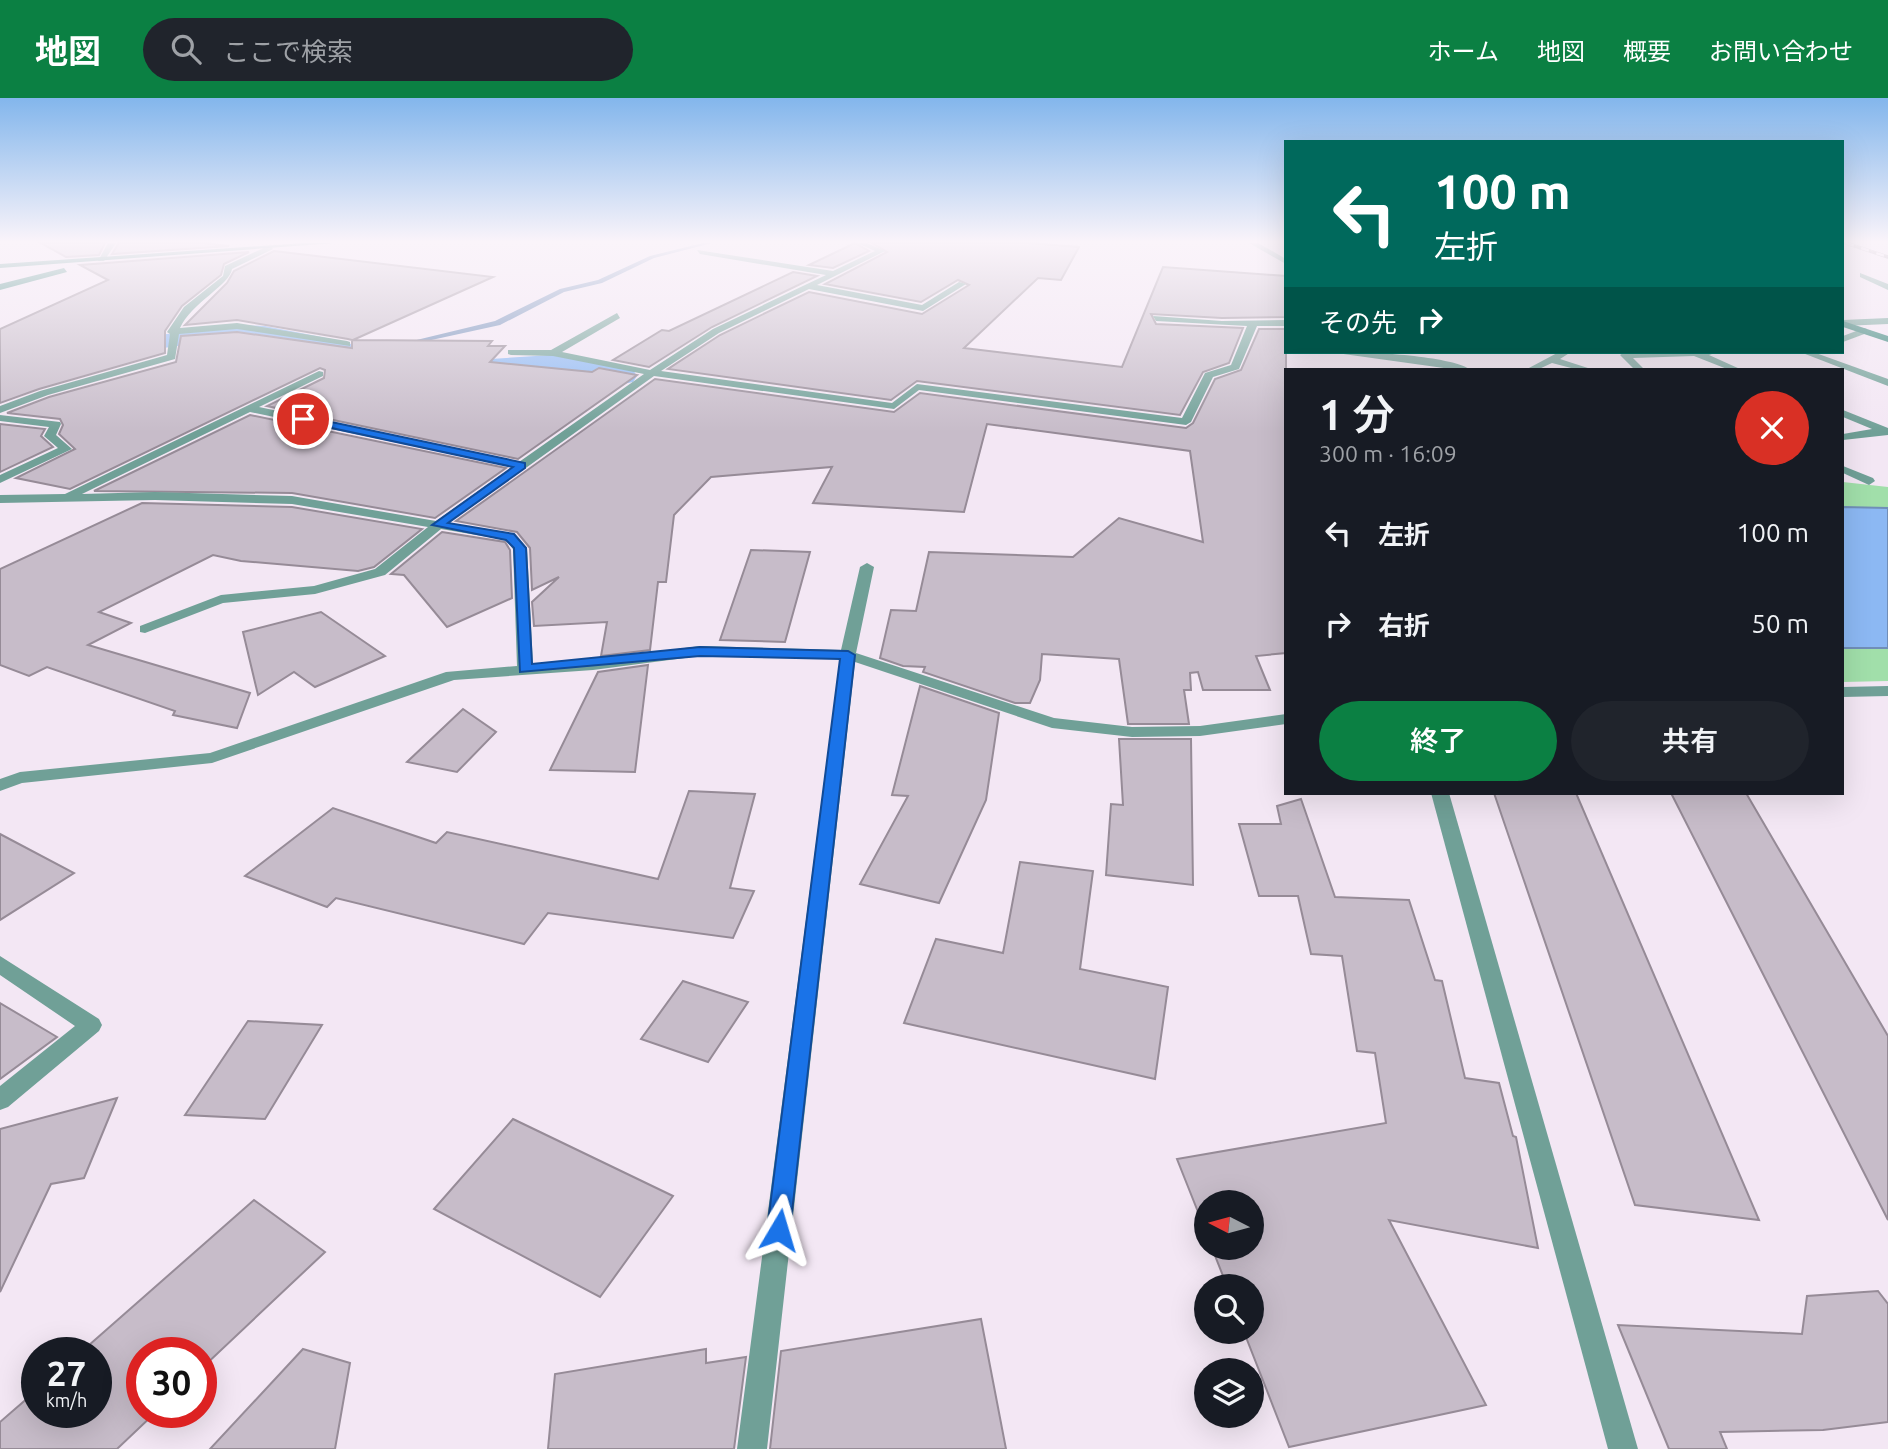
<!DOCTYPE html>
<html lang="ja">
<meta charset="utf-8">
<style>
:root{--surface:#171b24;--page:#20242c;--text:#f1f3f6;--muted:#9ea1a6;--accent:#0b8043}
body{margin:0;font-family:Ubuntu,"Noto Sans JP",sans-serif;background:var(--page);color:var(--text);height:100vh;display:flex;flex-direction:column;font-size:26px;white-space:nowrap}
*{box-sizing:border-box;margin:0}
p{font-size:23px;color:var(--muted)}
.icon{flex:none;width:38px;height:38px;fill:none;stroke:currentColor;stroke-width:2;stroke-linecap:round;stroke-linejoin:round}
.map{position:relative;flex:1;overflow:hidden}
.sheet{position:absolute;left:1284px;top:270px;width:560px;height:427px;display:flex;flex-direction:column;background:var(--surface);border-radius:0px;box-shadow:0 7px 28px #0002}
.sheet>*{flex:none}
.top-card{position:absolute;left:1284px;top:42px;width:560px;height:214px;border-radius:0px;box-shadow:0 7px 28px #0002;background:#00695c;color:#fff;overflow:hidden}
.needle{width:46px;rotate:276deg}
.fabs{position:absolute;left:1194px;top:1092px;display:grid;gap:14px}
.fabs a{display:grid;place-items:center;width:70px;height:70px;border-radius:50%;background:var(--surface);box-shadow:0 7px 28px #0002;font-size:35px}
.speed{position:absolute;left:21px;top:1239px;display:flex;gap:14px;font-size:35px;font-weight:700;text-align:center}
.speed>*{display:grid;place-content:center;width:91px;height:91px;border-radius:50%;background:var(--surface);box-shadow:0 7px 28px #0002;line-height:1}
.speed small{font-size:18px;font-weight:400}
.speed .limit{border:10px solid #d22;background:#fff;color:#111}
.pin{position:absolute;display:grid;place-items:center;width:60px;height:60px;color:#fff;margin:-30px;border:4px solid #fff;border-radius:50%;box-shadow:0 2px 7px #0007}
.me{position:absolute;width:77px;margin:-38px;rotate:7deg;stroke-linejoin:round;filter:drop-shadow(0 0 5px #0008)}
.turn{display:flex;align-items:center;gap:24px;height:147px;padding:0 35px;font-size:32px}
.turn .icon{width:91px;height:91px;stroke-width:2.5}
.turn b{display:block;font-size:49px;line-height:60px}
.then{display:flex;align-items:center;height:66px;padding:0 35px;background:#0003;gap:14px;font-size:26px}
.round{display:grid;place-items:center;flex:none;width:74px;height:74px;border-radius:37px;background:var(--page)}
.head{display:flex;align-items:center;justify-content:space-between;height:119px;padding:0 35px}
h1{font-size:42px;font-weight:600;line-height:52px}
.primary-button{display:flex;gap:14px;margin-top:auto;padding:14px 35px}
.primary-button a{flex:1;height:80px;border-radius:42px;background:var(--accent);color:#fff;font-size:28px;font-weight:600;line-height:80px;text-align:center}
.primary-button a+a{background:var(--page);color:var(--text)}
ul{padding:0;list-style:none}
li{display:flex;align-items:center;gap:21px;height:91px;padding:0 35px}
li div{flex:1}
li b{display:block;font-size:26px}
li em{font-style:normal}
header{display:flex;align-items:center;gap:42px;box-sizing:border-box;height:98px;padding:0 35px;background:var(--accent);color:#fff}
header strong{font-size:33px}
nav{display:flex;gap:38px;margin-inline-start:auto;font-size:24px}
.search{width:490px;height:63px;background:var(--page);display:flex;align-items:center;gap:18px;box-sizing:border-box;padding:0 24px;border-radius:38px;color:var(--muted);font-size:26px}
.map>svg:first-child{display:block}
</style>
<header>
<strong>地図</strong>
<div class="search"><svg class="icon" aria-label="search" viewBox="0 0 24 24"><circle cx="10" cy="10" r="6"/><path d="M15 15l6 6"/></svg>ここで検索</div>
<nav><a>ホーム</a><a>地図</a><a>概要</a><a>お問い合わせ</a></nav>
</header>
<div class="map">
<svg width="1888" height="1351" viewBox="0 0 1888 1351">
<rect width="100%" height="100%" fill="#f3e7f4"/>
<polygon fill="#a1dfaa" points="1843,384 1888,389 1888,583 1843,584"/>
<polygon fill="#8cb8f3" stroke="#708eb8" stroke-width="2" points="1843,409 1888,410 1888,550 1843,550"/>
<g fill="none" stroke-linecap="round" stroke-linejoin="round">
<polygon fill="#708eb8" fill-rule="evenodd" points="703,145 712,145 654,160 602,185 564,194 500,227 404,248 400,246 495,223 560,191 598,182 650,158"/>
<g fill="#8cb8f3" fill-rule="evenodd">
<path d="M 241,227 L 265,228 L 342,243 L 351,246 L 355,251 L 351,256 L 342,259 C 310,254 275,242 242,243 C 165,244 76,267 0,281 L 0,265 L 159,237 Z"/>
<polygon points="551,257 623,270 633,272 637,278 633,284 623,286 551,273 460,279 451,277 447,271 451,265 460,263"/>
</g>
</g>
<g fill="#c7bcc9" stroke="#968b97" stroke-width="2">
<polygon points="41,145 105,145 99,157 66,159"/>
<polygon points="119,145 204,145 229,148 112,156"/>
<polygon points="855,145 869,153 833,170 809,167"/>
<polygon points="872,145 1028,145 1079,149 1061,182 1038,180 964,250 1122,269 1163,169 1286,178 1286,219 1222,220 1151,216 1156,226 1243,230 1229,265 1203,274 1180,317 917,283 891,302 668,271 720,237 809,194 922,216 969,187 958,182 921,204 825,186 887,154"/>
<polygon points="274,153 493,179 353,242 492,243 488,248 505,248 490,264 592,274 599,270 637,277 518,361 267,308 324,280 325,272 320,270 70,391 16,380 75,351 59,336 63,327 60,321 7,315 49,299 176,264 181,238 237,234 352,250 352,242 348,241 237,222 185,227 227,185 234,173"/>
<polygon points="249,154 224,166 221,177 182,208 165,233 165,255 39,291 0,305 0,231 108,182 80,167"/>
<polygon points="793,174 817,178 712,229 649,269 613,262 662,232 669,233"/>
<polygon points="1259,231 1286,231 1286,555 1256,558 1270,592 1203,592 1198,574 1190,575 1191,592 1184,592 1189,626 1128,626 1119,561 1042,556 1040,582 1030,605 1015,605 923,574 925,569 903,568 880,560 891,512 916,513 929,454 1073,459 1119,420 1203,444 1190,353 987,326 964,414 813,405 832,369 711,379 674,417 666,484 658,484 650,552 601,558 607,524 534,528 532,504 559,479 532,492 530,450 517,434 456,423 655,281 894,314 920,295 1186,330 1193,325 1215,281 1241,272"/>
<polygon points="250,317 506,370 435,420 292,395 94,393"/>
<polygon points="0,326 45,331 41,338 53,349 0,374"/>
<polygon points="142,405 292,409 422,431 374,469 358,473 241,463 213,457 99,514 131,525 88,547 250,595 237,630 173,617 175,613 47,569 29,578 0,567 0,471"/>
<polygon points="442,434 505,444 510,452 512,500 447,529 404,477 391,476"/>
<polygon points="751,452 810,454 785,544 720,542"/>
<polygon points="321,514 385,558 315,589 294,574 258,597 243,534"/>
<polygon points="648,567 635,674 550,672 598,574"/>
<polygon points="920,588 999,615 986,702 939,805 860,786 908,698 892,697"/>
<polygon points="463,611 496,634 457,674 407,664"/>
<polygon points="1119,641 1191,641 1193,787 1106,777 1111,706 1123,707"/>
<polygon points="689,693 755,696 730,790 754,793 733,840 548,815 524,846 336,800 327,809 245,778 333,710 436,745 447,734 658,781"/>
<polygon points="1494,695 1576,695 1759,1122 1635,1107"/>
<polygon points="1671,695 1746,695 1888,938 1888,1122"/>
<polygon points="1301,701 1335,799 1409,802 1435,882 1442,883 1465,980 1499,985 1513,1038 1516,1039 1538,1150 1389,1122 1486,1307 1289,1349 1244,1234 1251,1234 1251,1188 1227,1188 1212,1150 1251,1150 1251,1104 1206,1104 1206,1134 1177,1061 1386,1025 1375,955 1357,953 1342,858 1311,856 1298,798 1259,798 1239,726 1281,726 1277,708"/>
<polygon points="0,736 74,775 0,822"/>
<polygon points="1020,764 1093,773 1080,871 1168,889 1155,981 904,925 936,841 1003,855"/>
<polygon points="683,883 748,904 708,964 641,941"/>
<polygon points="0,905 57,939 0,981"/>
<polygon points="248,923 322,927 265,1021 185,1017"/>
<polygon points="117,1000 84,1080 51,1086 0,1194 0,1031"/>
<polygon points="513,1021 673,1098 600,1199 434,1111"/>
<polygon points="254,1102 325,1154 201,1271 201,1255 142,1255 142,1314 156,1314 117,1351 0,1351 0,1324 37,1292 37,1314 96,1314 96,1255 80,1255"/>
<polygon points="1878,1193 1888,1206 1888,1324 1823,1332 1720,1334 1727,1351 1669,1351 1618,1227 1802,1236 1807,1198"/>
<polygon points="981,1221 1006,1351 770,1351 781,1253"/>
<polygon points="303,1251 350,1265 335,1351 210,1351"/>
<polygon points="706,1251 706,1265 746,1259 734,1351 548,1351 555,1276"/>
</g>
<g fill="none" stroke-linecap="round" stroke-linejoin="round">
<g fill="#70a097" fill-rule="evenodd">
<polygon points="108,145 116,145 104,163 98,163"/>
<path d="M 857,145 L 867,145 L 885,153 L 817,187 L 922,207 L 959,184 L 966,186 L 923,213 L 809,191 L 719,235 L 661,273 L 892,305 L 917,286 L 1182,320 L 1205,275 L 1231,267 L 1247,228 L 1156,223 L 1153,218 L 1222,223 L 1286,222 L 1286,228 L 1257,228 L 1239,271 L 1213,279 L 1191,324 L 1186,327 L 919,292 L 894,311 L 654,278 L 449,425 L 515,436 L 527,450 L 533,567 L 593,562 L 700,548 L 841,552 L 860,469 L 867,465 L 874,469 L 856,555 L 1054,620 L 1132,629 L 1200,628 L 1286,616 L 1286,626 L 1200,638 L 1132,639 L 1052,630 L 855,564 L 767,1351 L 737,1351 L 840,561 L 700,558 L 593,572 L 454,582 L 212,665 L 22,685 L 0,693 L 0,681 L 20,674 L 210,655 L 446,574 L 517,568 L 513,451 L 506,442 L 441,431 L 385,477 L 315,496 L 223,505 L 145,535 L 140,534 L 140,528 L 221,497 L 314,488 L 375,471 L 428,429 L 292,406 L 155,402 L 0,405 L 0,397 L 65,396 L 319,273 L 323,274 L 323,278 L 259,309 L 519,364 L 644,276 L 553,258 L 511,257 L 508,256 L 508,252 L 551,252 L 617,215 L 620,220 L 562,254 L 650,272 L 713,231 L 826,177 L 700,156 L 697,152 L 833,173 L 875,153 ZM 250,314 L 512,369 L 436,423 L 292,398 L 155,394 L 82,396 Z"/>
<polygon points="1249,145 1258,145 1286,161 1286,166"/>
<path d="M 270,147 L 273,151 L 232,171 C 230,187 191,205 180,230 L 237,225 L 347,243 L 350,244 L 350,248 L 237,231 L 179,236 L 175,261 L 48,297 L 0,315 L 0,308 L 40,293 L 167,257 L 170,236 L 167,234 L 184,209 L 223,178 L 225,168 Z"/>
<polygon points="1860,175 1888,186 1888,192 1860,179"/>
<polygon points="1888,220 1888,226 1843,228 1843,222"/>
<polygon points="1864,230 1867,231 1867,235 1843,244 1843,238"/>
<path d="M 1329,254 C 1357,253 1447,257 1469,271 L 1451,271 Z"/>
<polygon points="1559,254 1571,254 1560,261 1591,271 1575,271 1552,265 1539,271 1527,271"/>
<polygon points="1625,254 1718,254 1709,257 1740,271 1727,271 1694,258 1633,260 1644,271 1634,271 1620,257"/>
<polygon points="1800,254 1813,254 1888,281 1888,288"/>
<polygon points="1843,312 1888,330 1888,337 1843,342 1843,336 1872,331 1843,319"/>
<polygon points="0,317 60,324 61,326 56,337 72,351 0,385 0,377 58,350 44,338 49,329 0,323"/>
<polygon points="1843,368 1873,380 1875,383 1869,387 1843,375"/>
<polygon points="1888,588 1888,598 1843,599 1843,589"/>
<polygon points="1431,695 1449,695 1638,1351 1608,1351"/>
<polygon points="0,858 99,921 102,927 99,933 8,1009 0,1012 0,988 75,928 0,877"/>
</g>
<g fill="#277b6e" fill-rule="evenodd">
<polygon points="304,145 335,145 0,170 0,166"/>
<polygon points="64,170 67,174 0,192 0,186"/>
<polygon points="1843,223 1888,238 1888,244 1843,229"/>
</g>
<g stroke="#7c757d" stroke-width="3.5">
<polyline id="rail" points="1846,145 1888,159"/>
</g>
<use href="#rail" stroke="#f3e7f4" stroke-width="2.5" stroke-dasharray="8" stroke-linecap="butt"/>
</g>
<linearGradient id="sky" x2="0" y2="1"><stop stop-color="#83b6ec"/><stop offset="0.43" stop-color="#faf4fa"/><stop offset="1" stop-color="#faf4fa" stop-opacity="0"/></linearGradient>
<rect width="1888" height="334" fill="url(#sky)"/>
<polygon fill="#1a73e8" stroke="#114b97" stroke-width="2" points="303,318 525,365 525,370 448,425 514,436 526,450 532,566 700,549 848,553 855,557 790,1132 787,1140 779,1143 770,1140 767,1132 840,561 700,558 520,574 514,450 506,442 432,427 513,369 299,323"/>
</svg>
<div class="fabs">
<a><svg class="needle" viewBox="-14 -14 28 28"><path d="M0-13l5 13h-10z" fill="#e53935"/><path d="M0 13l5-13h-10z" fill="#9ea1a6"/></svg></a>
<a><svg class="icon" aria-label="search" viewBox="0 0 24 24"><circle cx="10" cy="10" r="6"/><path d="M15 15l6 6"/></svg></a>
<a><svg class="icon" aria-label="layers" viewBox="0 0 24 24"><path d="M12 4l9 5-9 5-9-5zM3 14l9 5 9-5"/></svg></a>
</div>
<div class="speed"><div>27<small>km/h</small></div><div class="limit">30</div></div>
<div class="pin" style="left:303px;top:321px;background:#d93025"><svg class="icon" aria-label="arrive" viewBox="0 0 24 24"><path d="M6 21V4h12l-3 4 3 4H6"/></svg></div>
<svg class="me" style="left:779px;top:1132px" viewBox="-20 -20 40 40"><path d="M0-17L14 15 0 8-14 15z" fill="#1a73e8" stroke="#fff" stroke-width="4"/></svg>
<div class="top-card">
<div class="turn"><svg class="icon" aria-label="left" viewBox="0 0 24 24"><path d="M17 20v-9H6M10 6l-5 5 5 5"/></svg><div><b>100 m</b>左折</div></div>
<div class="then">その先<svg class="icon" aria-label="right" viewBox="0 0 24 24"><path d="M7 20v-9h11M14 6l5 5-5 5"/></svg></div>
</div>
<section class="sheet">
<div class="head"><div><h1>1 分</h1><p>300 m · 16:09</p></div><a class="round" style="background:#d93025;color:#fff"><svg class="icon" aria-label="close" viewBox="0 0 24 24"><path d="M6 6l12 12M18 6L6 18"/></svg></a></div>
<ul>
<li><svg class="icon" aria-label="left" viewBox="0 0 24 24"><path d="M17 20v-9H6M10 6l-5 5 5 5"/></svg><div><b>左折</b></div><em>100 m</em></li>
<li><svg class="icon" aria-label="right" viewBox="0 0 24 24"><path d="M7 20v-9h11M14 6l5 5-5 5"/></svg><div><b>右折</b></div><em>50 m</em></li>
</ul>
<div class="primary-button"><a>終了</a><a>共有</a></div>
</section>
</div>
